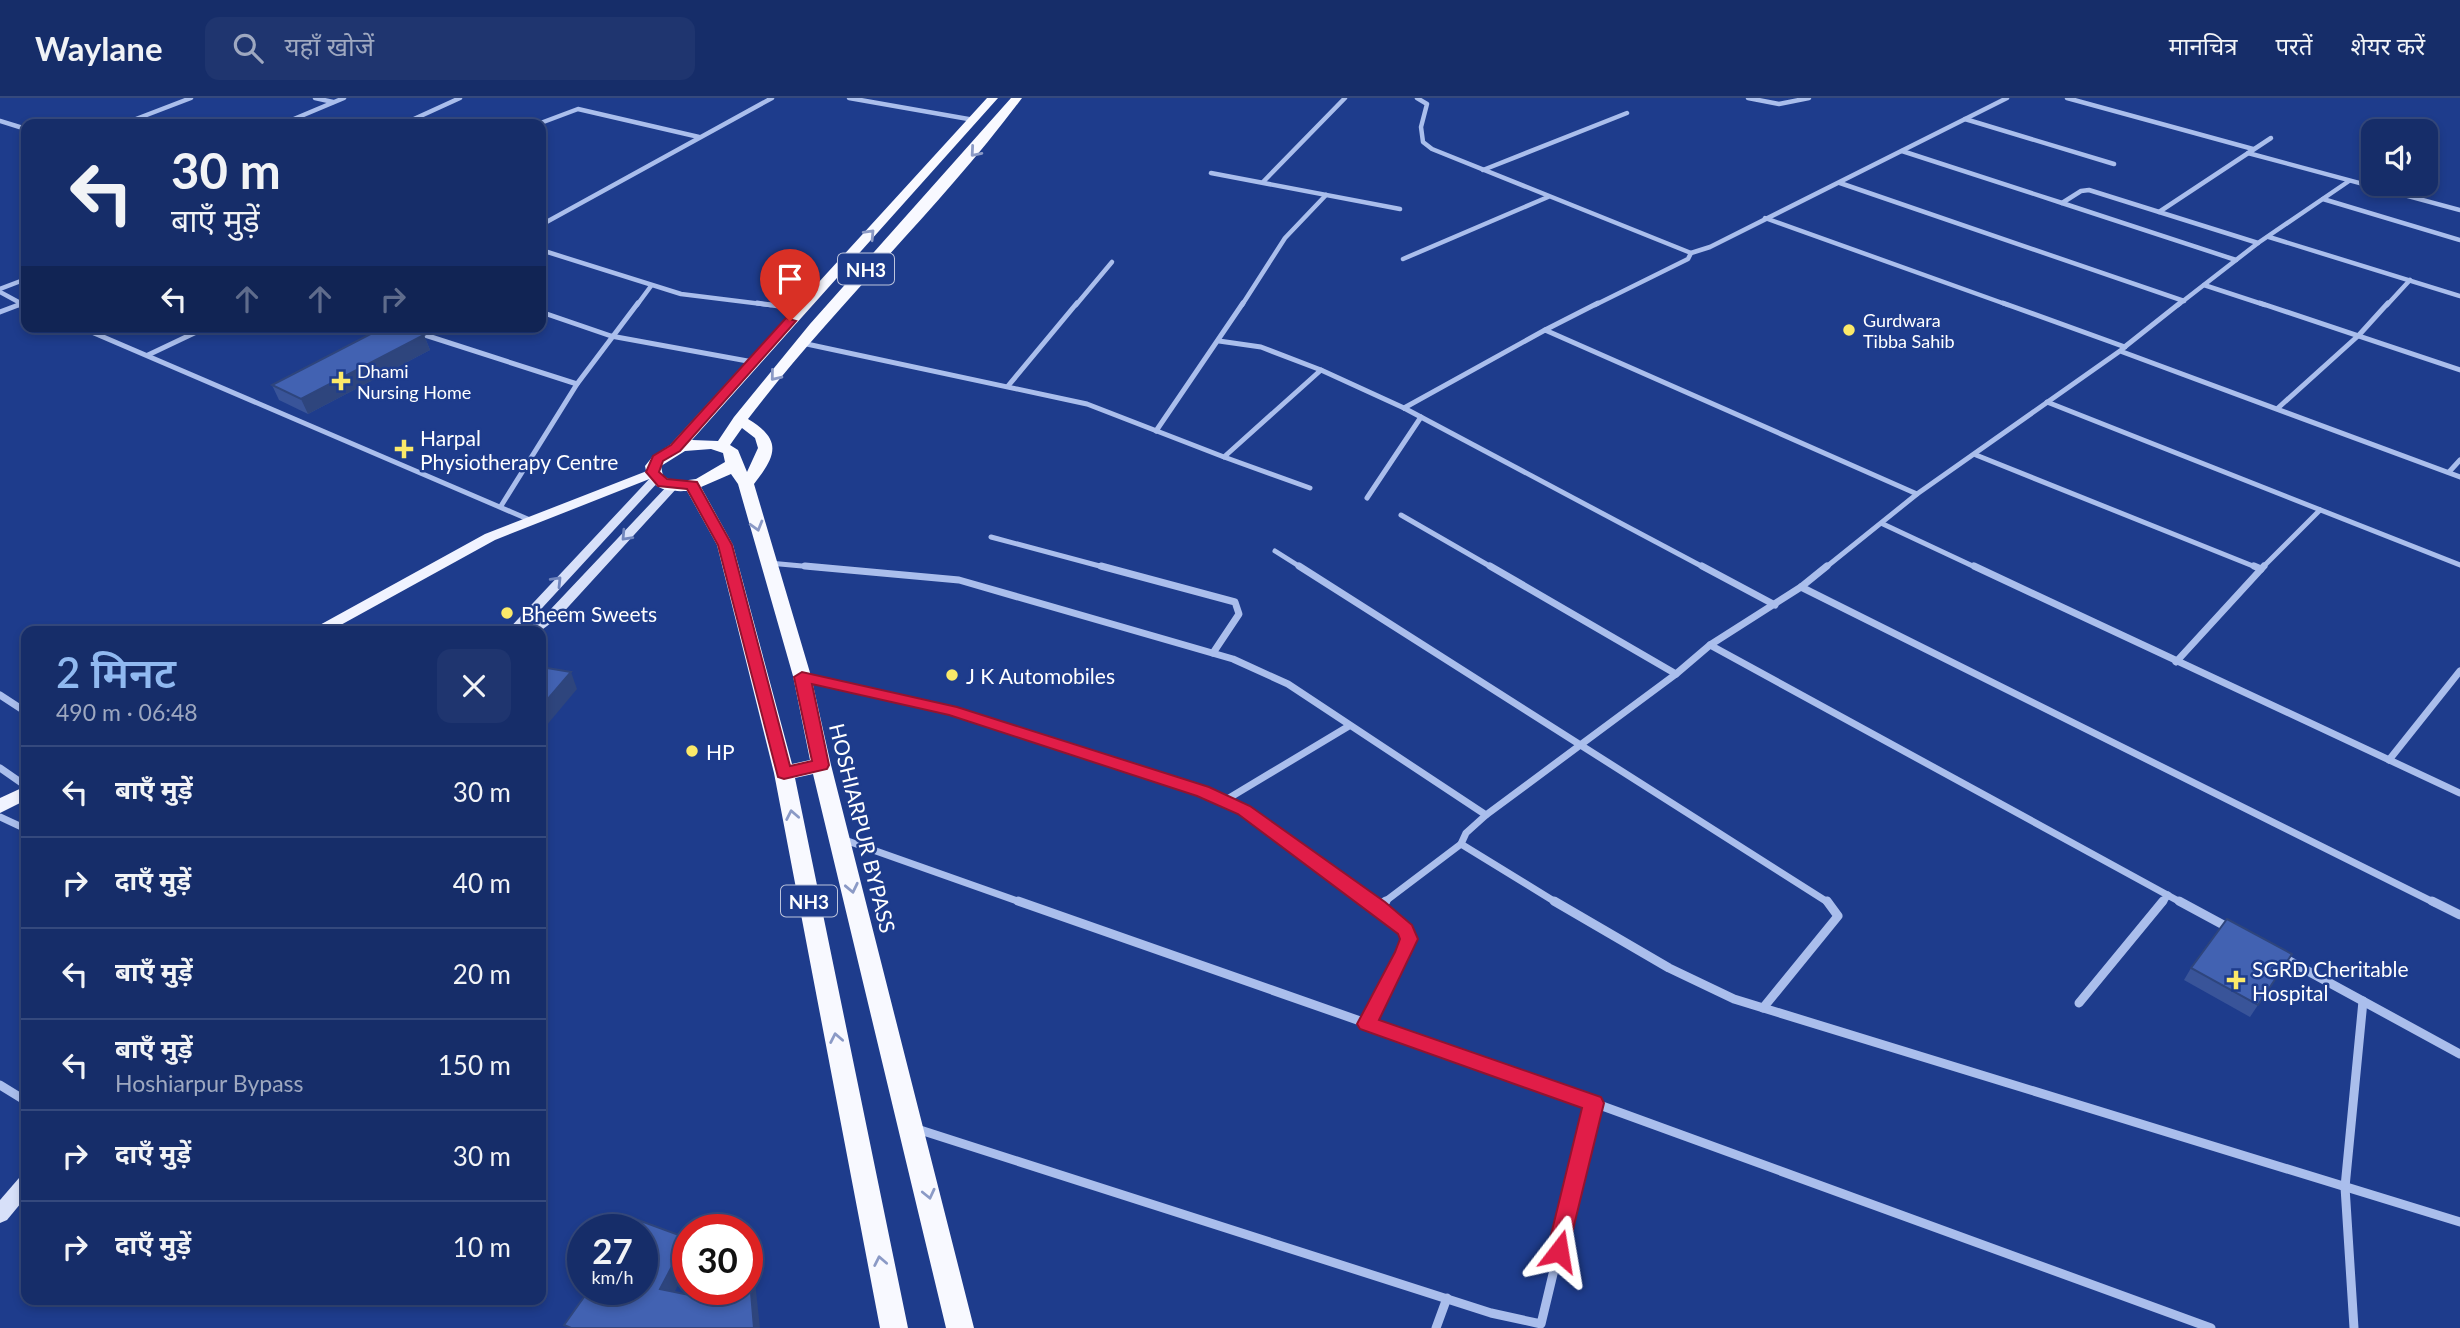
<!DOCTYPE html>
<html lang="hi">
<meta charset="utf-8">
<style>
:root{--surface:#162d69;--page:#1f356f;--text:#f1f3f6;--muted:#9ea8c0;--line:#35497d;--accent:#90b9f0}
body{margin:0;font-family:Lato,"Noto Sans Devanagari",sans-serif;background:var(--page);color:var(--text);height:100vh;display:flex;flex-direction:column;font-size:26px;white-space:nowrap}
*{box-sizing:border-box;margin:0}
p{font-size:23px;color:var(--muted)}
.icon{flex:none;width:38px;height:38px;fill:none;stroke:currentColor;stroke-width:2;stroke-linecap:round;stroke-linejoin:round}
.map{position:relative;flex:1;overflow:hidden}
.sheet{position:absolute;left:21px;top:528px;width:525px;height:679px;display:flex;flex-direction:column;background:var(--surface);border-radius:14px;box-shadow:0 4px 10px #0003,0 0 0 2px var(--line)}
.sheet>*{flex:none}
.guide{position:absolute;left:21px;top:21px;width:525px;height:214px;border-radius:14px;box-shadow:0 4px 10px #0003,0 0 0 2px var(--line);background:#162d69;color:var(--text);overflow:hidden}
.tools{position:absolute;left:2361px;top:21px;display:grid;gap:14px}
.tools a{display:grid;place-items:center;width:77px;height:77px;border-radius:14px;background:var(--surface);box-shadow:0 4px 10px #0003,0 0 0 2px var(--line);font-size:35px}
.speed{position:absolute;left:567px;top:1116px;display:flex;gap:14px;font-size:35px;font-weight:700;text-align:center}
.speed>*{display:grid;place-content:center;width:91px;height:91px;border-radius:50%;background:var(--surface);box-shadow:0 4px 10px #0003,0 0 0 2px var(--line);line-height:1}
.speed small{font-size:18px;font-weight:400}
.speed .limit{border:10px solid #d22;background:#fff;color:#111}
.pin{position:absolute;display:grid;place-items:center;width:60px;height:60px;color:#fff;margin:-72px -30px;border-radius:50% 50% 50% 0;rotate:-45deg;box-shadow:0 0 7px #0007}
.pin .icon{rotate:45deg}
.me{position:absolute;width:77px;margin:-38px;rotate:14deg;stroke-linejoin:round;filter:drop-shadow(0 0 5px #0008)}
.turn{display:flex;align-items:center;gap:24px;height:147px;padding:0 35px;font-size:32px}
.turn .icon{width:91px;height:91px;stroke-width:2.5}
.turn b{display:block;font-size:49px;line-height:60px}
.lanes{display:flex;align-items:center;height:66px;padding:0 35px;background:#0003;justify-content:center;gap:35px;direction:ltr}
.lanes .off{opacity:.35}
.round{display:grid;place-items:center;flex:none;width:74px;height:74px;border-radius:14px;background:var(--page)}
.head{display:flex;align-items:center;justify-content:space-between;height:119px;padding:0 35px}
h1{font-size:42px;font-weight:600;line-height:52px;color:var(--accent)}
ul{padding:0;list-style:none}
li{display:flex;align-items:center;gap:21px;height:91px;padding:0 35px;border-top:2px solid var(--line)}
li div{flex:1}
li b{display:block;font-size:26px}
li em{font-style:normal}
header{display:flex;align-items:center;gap:42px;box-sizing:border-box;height:98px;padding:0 35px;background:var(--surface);border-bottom:2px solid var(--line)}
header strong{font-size:33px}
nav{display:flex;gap:38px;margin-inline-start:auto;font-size:24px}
.search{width:490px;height:63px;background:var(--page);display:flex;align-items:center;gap:18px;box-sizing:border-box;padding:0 24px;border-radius:14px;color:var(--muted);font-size:26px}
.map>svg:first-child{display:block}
</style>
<header>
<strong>Waylane</strong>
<div class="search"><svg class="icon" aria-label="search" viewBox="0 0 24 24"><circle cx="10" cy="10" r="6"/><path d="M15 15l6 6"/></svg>यहाँ खोजें</div>
<nav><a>मानचित्र</a><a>परतें</a><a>शेयर करें</a></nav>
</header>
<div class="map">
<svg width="2460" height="1230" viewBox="0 0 2460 1230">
<rect width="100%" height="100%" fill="#1e3c8c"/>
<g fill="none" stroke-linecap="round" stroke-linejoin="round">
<g stroke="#aabeec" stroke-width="4.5">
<polyline points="315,0 333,4"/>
<polyline points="849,0 974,22"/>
<polyline points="1417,0 1427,6 1421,29 1423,44 1432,51 1691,155 1688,161 1595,207"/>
<polyline points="1748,0 1779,6 1809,0"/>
<polyline points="2067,0 2253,51"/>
<polyline points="1965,21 2114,66"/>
<polyline points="0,23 26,31"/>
<polyline points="123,26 191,0"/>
<polyline points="282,26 344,0"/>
<polyline points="403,26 460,0"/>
<polyline points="538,26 578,11 699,39"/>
<polyline points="1902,53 2062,105"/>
<polyline points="2248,55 2460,112"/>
<polyline points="1483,72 1627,15"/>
<polyline points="1211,75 1400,111"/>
<polyline points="1263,84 1345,0"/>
<polyline points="1840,85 2184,203"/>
<polyline points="2323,101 2460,142"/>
<polyline points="2159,114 2271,40"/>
<polyline points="1765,120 2008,207"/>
<polyline points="541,127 772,0"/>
<polyline points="2269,139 2460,198"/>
<polyline points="541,152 681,196 771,207"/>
<polyline points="1691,155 1710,149 2007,0"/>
<polyline points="1403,161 1548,99"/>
<polyline points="2236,162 2062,105 2081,93 2089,92 2258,145"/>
<polyline points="2204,187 2265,207"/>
<polyline points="0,191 26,181"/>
<polyline points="0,194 24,207"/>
<polyline points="18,207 21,206"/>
<polyline points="637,207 651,188"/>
<polyline points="1076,207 1112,164"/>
<polyline points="1242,207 1285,140 1326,97"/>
<polyline points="2178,207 2258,145 2349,83"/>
<polyline points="2387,207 2410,182"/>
</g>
<g stroke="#aabeec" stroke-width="5">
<polyline points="21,205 26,208"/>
<polyline points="757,205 801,211"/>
<polyline points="2003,205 2125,249"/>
<polyline points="2260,205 2460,272"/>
<polyline points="0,214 21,206"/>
<polyline points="541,214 611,238 753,264"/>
<polyline points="80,229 530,422"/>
<polyline points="400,229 577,286"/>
<polyline points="1545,232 1598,205"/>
<polyline points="1219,243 1261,249 1321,272"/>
<polyline points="802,245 1087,306 1224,359 1321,272 1404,310 1545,232 1917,396 2120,253 2460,379"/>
<polyline points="2122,251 2180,205"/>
<polyline points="148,257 207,229"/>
<polyline points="1008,288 1077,205"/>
<polyline points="2047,304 2460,467"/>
<polyline points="1404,310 1705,470"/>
<polyline points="2278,310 2359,237 2388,205"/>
<polyline points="1156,333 1243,205"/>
<polyline points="1976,357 2258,470"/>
<polyline points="1224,359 1310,390"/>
<polyline points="2449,374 2460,362"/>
<polyline points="1367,400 1421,319"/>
<polyline points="501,408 577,286 638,205"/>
<polyline points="1401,417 1493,470"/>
<polyline points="1883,426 1977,470"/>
<polyline points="991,439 1107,470"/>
<polyline points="1275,453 1302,470"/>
<polyline points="769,465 824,470"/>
<polyline points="1825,470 1917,396"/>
<polyline points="2262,470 2320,412"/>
</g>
<g stroke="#aabeec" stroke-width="7">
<polyline points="805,468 959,482 1233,561 1288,586 1486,717 1676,576 1710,547 1801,489 1827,468"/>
<polyline points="1101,468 1235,504 1239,516 1213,555"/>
<polyline points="1299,468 1829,805"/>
<polyline points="1490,468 1676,576"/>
<polyline points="1702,468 1775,507"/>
<polyline points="1974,468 2460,695"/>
<polyline points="2254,468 2261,471"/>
<polyline points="1801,489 2435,805"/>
<polyline points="1710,547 2182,805"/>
<polyline points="2176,564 2264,468"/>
<polyline points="803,579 952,613 1203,694 1244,712 1374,805"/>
<polyline points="0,597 26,614"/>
<polyline points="2389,662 2460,573"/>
<polyline points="0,670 26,688"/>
<polyline points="1224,703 1349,628"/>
<polyline points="1486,717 1466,735 1461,746 1557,805"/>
<polyline points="0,719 26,731"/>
<polyline points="842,741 1023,805"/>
<polyline points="1383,805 1461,746"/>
<polyline points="2162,805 2168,797"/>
</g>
<g stroke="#aabeec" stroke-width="9">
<polyline points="1018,803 1594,1005 2211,1230"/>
<polyline points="1554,803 1669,870 1734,901 2460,1124"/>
<polyline points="2179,803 2229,830"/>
<polyline points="2432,803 2460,817"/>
<polyline points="1379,808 1386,803"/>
<polyline points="2282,859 2460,956"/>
<polyline points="2079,905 2163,803"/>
<polyline points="1763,910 1838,818 1827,803"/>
<polyline points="1367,926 1409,841 1406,832 1372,803"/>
<polyline points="0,987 26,1003"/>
<polyline points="917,1031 1491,1215 1541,1226 1594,1005"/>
<polyline points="1436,1230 1447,1200"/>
<polyline points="2354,1230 2345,1089 2363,903"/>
</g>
<g fill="#d7e0f9" fill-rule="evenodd">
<polygon points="656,377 662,380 660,382 520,534 506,534 652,378"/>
<polygon points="673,384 677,386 677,390 559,519 539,534 524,534 549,513 669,386"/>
<polygon points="26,1078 26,1099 7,1122 0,1125 0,1102 19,1080"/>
</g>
<g fill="#f0f3ff" fill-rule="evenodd">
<polygon points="652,371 659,375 657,378 495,442 328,534 307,534 485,436"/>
<polygon points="26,688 26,702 0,715 0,700"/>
</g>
<path fill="#f8f9ff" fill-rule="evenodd" d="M 987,0 L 998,0 L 692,342 L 718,343 L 734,319 L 810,226 L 1011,0 L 1022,0 C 938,113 833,209 748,321 C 783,342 776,358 754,386 L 811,578 L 831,667 L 974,1230 L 946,1230 L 813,676 L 795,680 L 908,1230 L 880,1230 L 774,675 L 717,447 L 687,393 C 666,394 649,391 645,368 L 653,358 L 670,347 ZM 742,330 L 755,340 L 758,350 L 747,374 L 738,352 L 730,347 ZM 711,351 L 723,355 L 725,364 L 696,381 L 674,384 L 663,378 L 661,368 L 685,353 ZM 731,376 L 738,386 L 793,578 L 810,662 L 792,666 L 733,447 L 701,389 Z"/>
</g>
<g fill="#395499">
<polygon points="424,237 430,252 308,316 279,302 272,287"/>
<polygon points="2191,870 2258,907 2250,919 2184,882"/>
</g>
<g fill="#2e457d">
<polygon points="424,237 430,252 308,316 301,301"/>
<polygon points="571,574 577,591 541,634 541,609"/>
<polygon points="687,1140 688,1169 668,1206 660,1191"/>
<polygon points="748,1158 754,1174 760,1230 754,1230"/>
</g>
<g fill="#4262b2" stroke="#2e457d" stroke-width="2">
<polygon points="384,229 404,229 424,237 301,301 272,287"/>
<polygon points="541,569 571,574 541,609"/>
<polygon points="2227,821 2292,856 2258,907 2191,870"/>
<polygon points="638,1122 687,1140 660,1191 729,1205 734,1192 747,1192 748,1158 754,1230 571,1230 564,1227 589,1192 642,1192 642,1132 631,1132"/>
</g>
<defs><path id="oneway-chevron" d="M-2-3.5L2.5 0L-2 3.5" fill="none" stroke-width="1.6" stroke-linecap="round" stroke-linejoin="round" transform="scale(1.75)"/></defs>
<g stroke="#8b9ac6">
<use href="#oneway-chevron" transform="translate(975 54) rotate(131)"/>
<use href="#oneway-chevron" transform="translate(870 136) rotate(-47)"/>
<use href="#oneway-chevron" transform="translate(775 278) rotate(129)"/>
<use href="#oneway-chevron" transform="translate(757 428) rotate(74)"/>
<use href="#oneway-chevron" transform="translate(792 717) rotate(-101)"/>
<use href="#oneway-chevron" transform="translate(852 790) rotate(78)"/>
<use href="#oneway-chevron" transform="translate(836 940) rotate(-101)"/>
<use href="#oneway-chevron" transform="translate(929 1096) rotate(77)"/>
<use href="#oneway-chevron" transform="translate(880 1163) rotate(-101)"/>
</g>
<g stroke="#7186bd">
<use href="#oneway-chevron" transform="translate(626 438) rotate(133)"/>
<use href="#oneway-chevron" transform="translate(557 483) rotate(-46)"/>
</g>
<polygon fill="#e11d48" stroke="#92132f" stroke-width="2" points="786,220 796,223 680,353 663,363 659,374 667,381 697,384 732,447 790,668 812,663 794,579 802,574 957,609 1209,689 1250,708 1385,804 1412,827 1418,841 1379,922 1601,999 1604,1005 1566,1160 1559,1163 1551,1160 1547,1153 1582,1010 1360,931 1357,926 1395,854 1400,841 1398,836 1238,716 1197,698 949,617 812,586 829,667 827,671 784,681 778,679 718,447 687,391 658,388 646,374 653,358 671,347"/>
<g fill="#fbe969" stroke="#1e3c8c" stroke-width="2.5">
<circle cx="1849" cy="232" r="7"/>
<path d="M337.5 272.5h7v7h7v7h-7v7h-7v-7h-7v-7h7z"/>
<path d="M400.5 340.5h7v7h7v7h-7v7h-7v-7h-7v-7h7z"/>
<circle cx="507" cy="515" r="7"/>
<circle cx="952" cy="577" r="7"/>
<circle cx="692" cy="653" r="7"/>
<path d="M2232.5 871.5h7v7h7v7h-7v7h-7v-7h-7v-7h7z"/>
</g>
<g text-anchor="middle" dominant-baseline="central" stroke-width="5" stroke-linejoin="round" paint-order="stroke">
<g font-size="18" fill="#fff" stroke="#1e3c8c" text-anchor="start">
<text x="1863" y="222">Gurdwara<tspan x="1863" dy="21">Tibba Sahib</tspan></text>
<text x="357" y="273">Dhami<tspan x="357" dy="21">Nursing Home</tspan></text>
</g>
<g fill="#1e3c8c" stroke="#bcc4dc" stroke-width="2">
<rect x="838" y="155.5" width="56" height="31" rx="5"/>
<rect x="781" y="787.5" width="56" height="31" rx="5"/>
</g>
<g font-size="19" font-weight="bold" fill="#fff">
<text x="866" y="171">NH3</text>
<text x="809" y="803">NH3</text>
</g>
<g font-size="21" fill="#fff" stroke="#1e3c8c" text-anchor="start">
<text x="420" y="339">Harpal<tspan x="420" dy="24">Physiotherapy Centre</tspan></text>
<text x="521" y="515">Bheem Sweets</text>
<text x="966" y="577">J K Automobiles</text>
<text x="706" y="653">HP</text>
<text x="2252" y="870">SGRD Cheritable<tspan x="2252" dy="24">Hospital</tspan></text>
</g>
<g font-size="21" fill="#fff" stroke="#1e3c8c">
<text transform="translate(863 730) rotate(76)">HOSHIARPUR BYPASS</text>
</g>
</g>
</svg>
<div class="tools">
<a><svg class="icon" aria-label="sound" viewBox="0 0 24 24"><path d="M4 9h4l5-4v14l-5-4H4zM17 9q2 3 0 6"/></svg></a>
</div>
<div class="speed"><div>27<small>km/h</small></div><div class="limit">30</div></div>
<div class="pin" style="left:790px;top:223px;background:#d93025"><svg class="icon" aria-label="arrive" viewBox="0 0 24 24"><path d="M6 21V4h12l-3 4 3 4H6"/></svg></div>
<svg class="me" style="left:1559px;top:1153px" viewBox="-20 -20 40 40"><path d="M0-17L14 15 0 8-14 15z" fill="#e11d48" stroke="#fff" stroke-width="4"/></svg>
<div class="guide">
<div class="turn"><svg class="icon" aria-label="left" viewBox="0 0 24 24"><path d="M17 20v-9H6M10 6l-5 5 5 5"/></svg><div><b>30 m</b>बाएँ मुड़ें</div></div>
<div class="lanes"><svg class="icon" aria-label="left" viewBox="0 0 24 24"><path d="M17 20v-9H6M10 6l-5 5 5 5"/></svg><svg class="icon off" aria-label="ahead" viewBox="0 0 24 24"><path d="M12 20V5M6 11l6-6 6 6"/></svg><svg class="icon off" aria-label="ahead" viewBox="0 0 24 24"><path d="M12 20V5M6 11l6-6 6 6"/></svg><svg class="icon off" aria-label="right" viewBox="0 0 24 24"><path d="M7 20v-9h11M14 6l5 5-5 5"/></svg></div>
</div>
<section class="sheet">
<div class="head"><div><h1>2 मिनट</h1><p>490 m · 06:48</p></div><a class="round"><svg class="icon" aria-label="close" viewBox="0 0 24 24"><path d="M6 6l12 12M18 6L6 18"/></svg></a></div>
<ul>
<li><svg class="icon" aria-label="left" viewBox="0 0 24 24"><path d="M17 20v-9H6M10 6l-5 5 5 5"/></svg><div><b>बाएँ मुड़ें</b></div><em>30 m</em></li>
<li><svg class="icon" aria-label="right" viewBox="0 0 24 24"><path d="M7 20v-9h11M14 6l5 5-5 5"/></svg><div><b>दाएँ मुड़ें</b></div><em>40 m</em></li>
<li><svg class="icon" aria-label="left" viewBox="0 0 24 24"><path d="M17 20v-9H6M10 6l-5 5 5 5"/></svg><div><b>बाएँ मुड़ें</b></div><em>20 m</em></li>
<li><svg class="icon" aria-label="left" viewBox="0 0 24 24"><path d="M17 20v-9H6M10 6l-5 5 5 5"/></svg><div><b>बाएँ मुड़ें</b><p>Hoshiarpur Bypass</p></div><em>150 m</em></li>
<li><svg class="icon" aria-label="right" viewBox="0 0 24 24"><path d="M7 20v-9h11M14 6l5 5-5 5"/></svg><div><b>दाएँ मुड़ें</b></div><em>30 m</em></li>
<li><svg class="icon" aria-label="right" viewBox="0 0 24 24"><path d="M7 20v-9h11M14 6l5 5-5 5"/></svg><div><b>दाएँ मुड़ें</b></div><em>10 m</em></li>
</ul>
</section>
</div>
